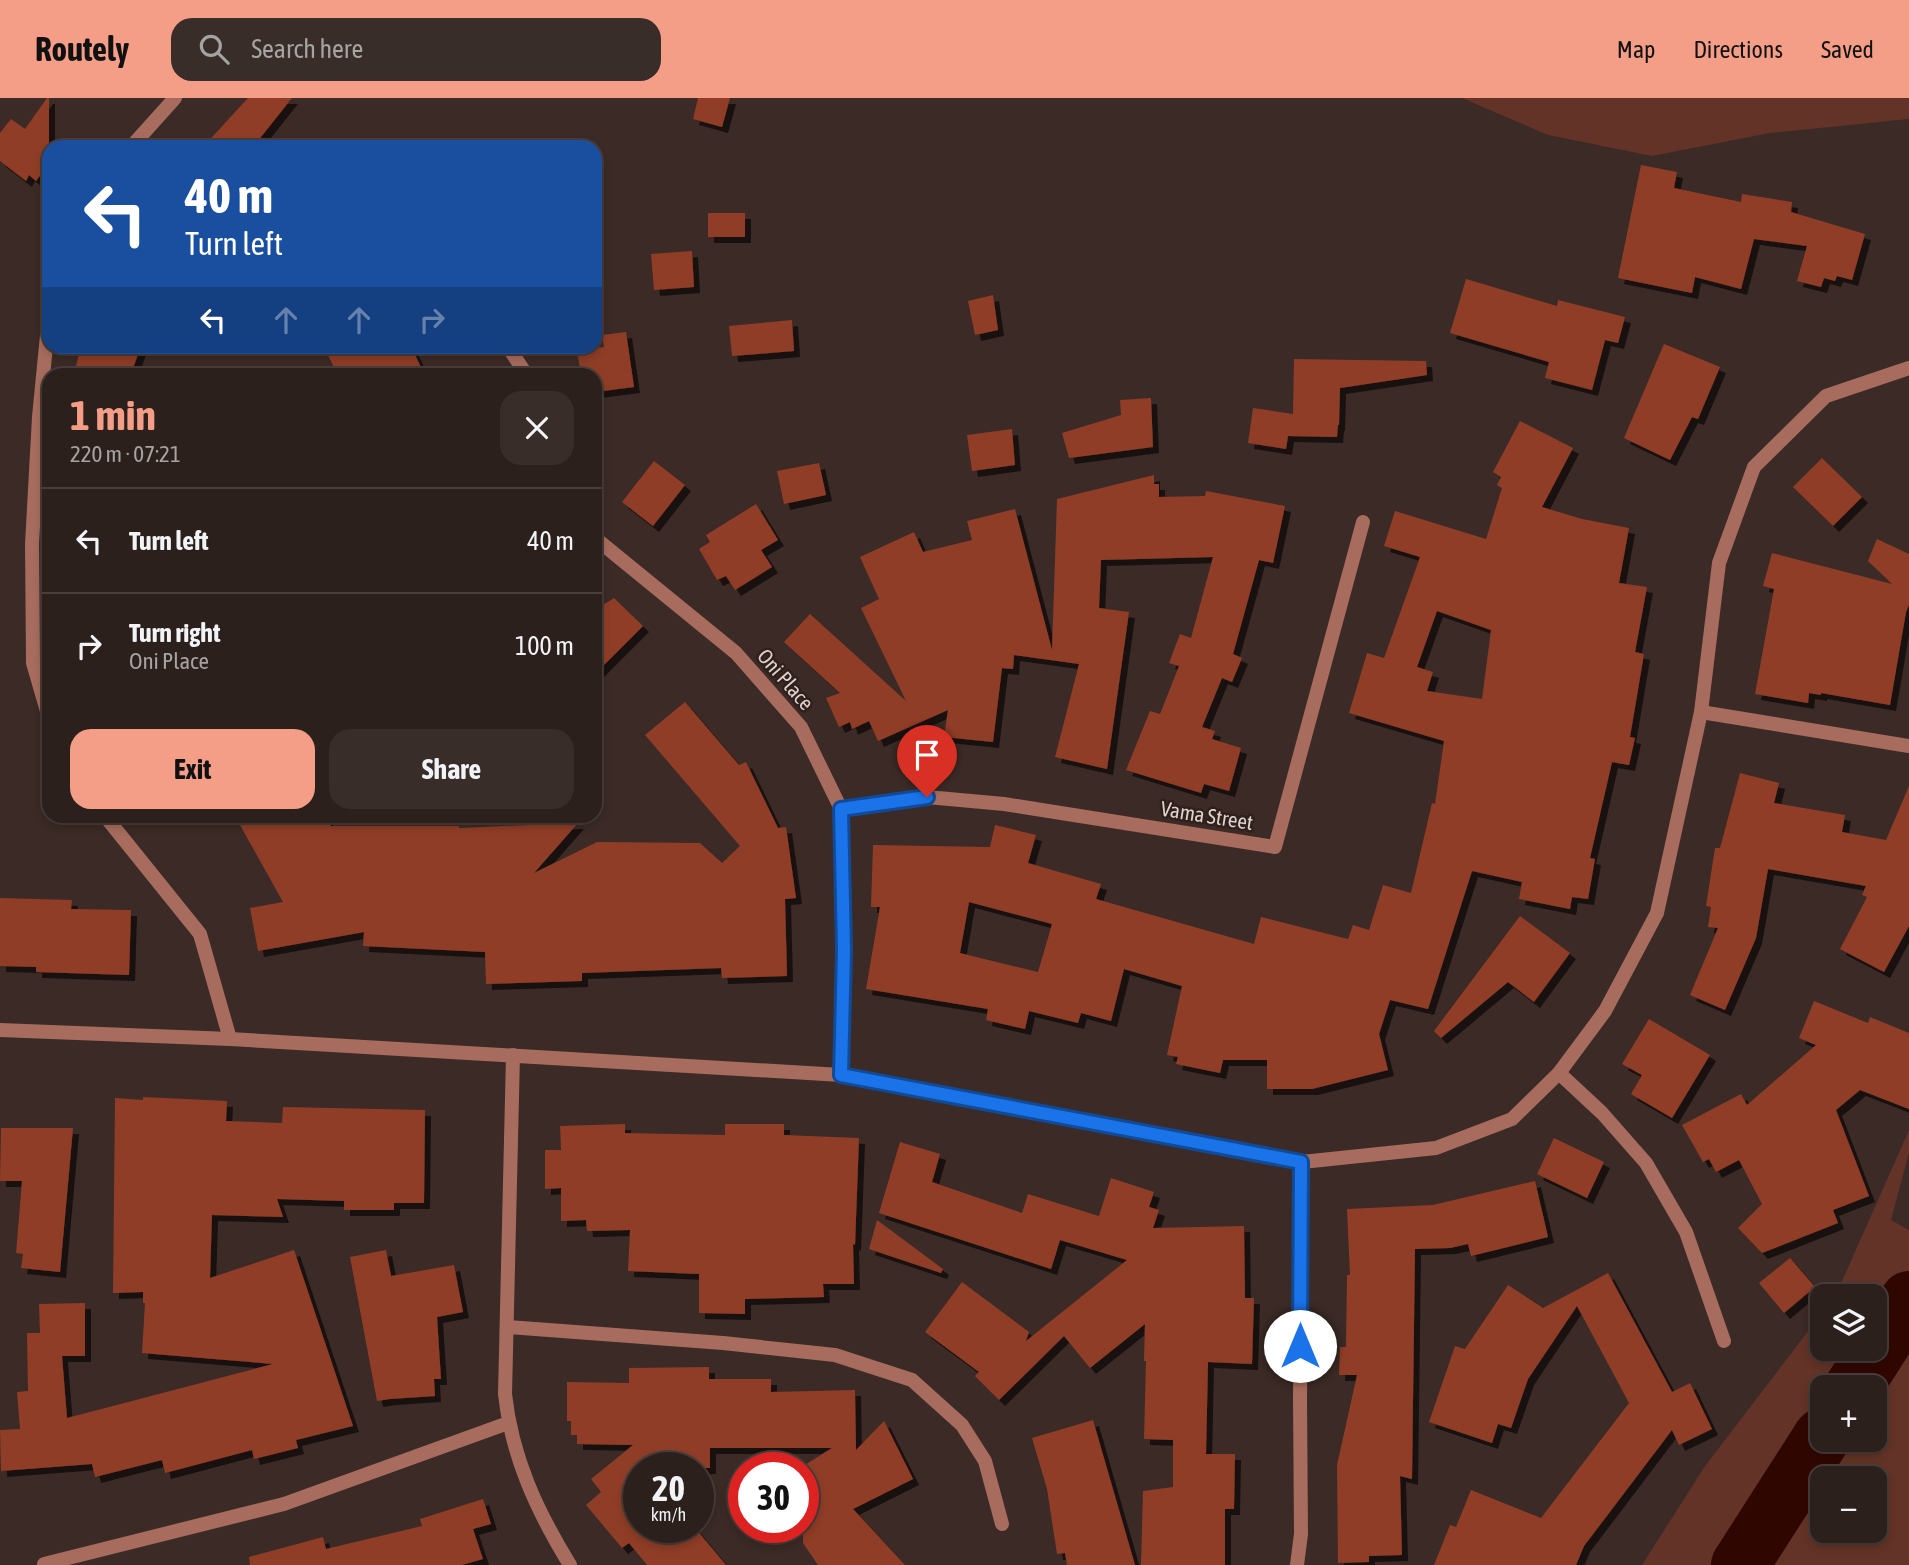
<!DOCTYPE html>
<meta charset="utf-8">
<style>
:root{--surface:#2c201c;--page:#382d29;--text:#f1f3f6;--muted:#a6a3a3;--line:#483e3b;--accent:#f49e88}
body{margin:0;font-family:"Asap Condensed",sans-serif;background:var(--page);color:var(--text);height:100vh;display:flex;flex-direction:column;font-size:26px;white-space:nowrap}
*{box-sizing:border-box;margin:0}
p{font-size:23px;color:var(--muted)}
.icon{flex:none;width:38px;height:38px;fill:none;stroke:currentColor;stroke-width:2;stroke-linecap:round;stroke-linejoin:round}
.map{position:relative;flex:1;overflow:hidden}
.side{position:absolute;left:42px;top:270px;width:560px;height:455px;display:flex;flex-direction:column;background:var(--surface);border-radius:21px;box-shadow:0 4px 10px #0003,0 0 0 2px var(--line)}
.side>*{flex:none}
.top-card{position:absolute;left:42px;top:42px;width:560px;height:214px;border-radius:21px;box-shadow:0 4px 10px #0003,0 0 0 2px var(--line);background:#1a4fa0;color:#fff;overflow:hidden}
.tools{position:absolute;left:1810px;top:1186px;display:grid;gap:14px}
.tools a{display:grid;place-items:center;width:77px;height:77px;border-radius:14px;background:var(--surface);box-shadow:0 4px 10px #0003,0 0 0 2px var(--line);font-size:35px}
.speed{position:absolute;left:623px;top:1354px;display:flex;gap:14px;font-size:35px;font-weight:700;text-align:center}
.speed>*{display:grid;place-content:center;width:91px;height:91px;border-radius:50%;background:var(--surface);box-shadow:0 4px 10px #0003,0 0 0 2px var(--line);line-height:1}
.speed small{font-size:18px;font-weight:400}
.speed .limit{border:10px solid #d22;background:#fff;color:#111}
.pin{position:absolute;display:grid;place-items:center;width:60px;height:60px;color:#fff;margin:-72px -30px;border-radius:50% 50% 50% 0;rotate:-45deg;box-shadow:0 0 7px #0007}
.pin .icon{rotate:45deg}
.me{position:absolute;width:77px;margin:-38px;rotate:0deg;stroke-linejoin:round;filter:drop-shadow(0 0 5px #0008)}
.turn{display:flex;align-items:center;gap:24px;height:147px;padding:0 28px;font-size:32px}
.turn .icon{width:91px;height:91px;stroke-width:2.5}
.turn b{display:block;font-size:49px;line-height:60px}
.lanes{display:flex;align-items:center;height:66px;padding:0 28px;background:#0003;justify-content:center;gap:35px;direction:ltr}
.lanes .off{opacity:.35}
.round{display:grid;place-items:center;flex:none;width:74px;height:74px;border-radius:21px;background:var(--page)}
.overview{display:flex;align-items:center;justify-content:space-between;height:119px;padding:0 28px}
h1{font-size:42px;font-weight:700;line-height:52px;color:var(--accent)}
.button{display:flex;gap:14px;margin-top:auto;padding:14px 28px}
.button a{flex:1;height:80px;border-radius:21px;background:var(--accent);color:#111;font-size:28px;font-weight:700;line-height:80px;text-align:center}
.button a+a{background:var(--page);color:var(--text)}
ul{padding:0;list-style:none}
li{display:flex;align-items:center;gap:21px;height:105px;padding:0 28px;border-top:2px solid var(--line)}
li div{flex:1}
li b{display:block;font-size:26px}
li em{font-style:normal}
header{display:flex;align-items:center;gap:42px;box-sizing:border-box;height:98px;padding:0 35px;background:var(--accent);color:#111}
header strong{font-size:33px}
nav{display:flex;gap:38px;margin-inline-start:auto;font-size:24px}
.search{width:490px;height:63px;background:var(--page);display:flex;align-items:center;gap:18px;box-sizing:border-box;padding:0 24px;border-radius:21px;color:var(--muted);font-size:26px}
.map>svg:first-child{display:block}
</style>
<header>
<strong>Routely</strong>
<div class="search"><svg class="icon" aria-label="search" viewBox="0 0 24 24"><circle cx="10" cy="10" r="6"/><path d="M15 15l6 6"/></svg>Search here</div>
<nav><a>Map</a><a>Directions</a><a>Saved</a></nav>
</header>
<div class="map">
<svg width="1909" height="1467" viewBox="0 0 1909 1467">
<defs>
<filter id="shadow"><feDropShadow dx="6" dy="6" stdDeviation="0" flood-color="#0009"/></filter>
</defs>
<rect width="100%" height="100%" fill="#3b2a25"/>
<g fill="#623326" fill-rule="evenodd">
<polygon points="1462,0 1909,0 1909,21 1770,35 1652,58 1548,37"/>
<path d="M 1909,1032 L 1909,1055 L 1891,1122 L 1909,1132 L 1909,1467 L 1642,1467 L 1705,1368 L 1822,1215 L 1822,1251 L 1874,1251 L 1874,1199 L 1835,1199 ZM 1822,1290 L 1874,1290 L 1874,1342 L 1822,1342 ZM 1822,1381 L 1874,1381 L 1874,1433 L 1822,1433 Z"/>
</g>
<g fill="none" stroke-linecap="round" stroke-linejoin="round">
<g stroke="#300700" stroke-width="58">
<polyline points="1853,1290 1909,1202"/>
<polyline points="1740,1467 1822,1339"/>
</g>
</g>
<g fill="#8f3d28" fill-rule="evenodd" filter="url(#shadow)">
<polygon points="47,0 49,0 49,66 36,83 29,77 26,83 0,63 0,35 11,21 25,31"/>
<polygon points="248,0 292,0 253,49 203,49"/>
<polygon points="698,0 730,0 722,29 693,21"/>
<polygon points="1641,67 1677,74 1674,90 1741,104 1742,96 1792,104 1791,114 1865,136 1852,182 1837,178 1835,183 1824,180 1821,189 1797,183 1807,148 1754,141 1741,191 1695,179 1692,195 1618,180"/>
<rect x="708" y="115" width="37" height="24"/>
<polygon points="692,153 694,189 654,192 651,156"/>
<polygon points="1466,181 1557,208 1558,202 1625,219 1618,245 1605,242 1592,292 1545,280 1549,264 1450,235"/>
<polygon points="993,197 998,232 975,237 968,203"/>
<polygon points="792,222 794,253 732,258 729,228"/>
<polygon points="626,234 634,289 595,294 595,276 581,276 577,253 604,249 602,237"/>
<polygon points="1664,246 1720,269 1698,321 1692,319 1670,362 1624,340"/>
<polygon points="81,248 141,248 131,276 74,276"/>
<polygon points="347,248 411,248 424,276 337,276 328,257"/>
<polygon points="1294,261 1426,263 1427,277 1340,290 1339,327 1338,327 1337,339 1288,338 1286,351 1248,345 1253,310 1293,316"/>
<polygon points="1151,300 1153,349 1069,360 1062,335 1121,317 1120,302"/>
<path d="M 1520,323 L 1573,350 L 1542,409 L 1582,421 L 1629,430 L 1619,485 L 1647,489 L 1635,554 L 1644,556 L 1630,639 L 1635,640 L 1629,667 L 1612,664 L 1590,760 L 1595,761 L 1588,801 L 1572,799 L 1570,811 L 1519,801 L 1522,784 L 1472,773 L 1428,911 L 1390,902 L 1379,936 L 1388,972 L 1312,991 L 1267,991 L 1267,962 L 1223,962 L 1220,975 L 1176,966 L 1178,959 L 1167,957 L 1182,888 L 1124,871 L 1111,923 L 1081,915 L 1078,925 L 1029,913 L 1025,931 L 986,922 L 988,911 L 866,891 L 880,809 L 871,809 L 873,747 L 990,749 L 995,727 L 1036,737 L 1028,765 L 1101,786 L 1096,801 L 1254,846 L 1261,819 L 1348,841 L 1353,827 L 1369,832 L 1383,787 L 1411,795 L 1432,705 L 1435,706 L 1444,643 L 1349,615 L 1367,555 L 1384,560 L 1420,459 L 1384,448 L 1395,413 L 1486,441 L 1502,390 L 1497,387 L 1501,379 L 1493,374 ZM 1437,513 L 1491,532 L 1482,601 L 1427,593 L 1433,574 L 1417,569 ZM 969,804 L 1052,826 L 1038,874 L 960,855 Z"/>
<polygon points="1012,331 1015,367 972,373 967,337"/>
<polygon points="1822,360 1862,399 1833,428 1793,389"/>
<polygon points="654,363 685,387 653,428 622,404"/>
<polygon points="819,365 826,397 784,406 777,373"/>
<polygon points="1154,377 1154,386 1159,386 1159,399 1205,398 1206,393 1285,408 1273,465 1259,462 1233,556 1242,560 1232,584 1222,580 1202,629 1215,633 1212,641 1241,650 1229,693 1204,686 1201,695 1126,672 1150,613 1160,616 1179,568 1169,565 1180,536 1191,540 1213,459 1101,462 1099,510 1129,514 1107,671 1055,659 1079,566 1014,557 1013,571 1002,570 993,644 944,639 948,612 878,643 869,623 852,631 850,624 839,629 826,600 840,595 784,544 810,516 906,603 861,510 879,501 860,459 914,434 923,454 972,442 967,423 1015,411 1052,552 1057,401"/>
<polygon points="756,406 778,442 761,452 772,469 735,492 726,478 717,482 699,451 710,444 706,437"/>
<polygon points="1877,441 1909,456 1909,507 1906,514 1890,607 1821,595 1821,597 1809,595 1808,605 1755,596 1774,491 1763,488 1772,455 1892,486 1868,463"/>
<polygon points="614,500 643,528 595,576 595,512"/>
<polygon points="685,604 739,667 746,664 778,730 786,729 796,800 785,801 787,878 722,880 721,870 582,875 582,883 486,886 485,854 363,848 364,834 258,853 250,810 283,804 235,718 297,718 302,727 320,718 325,718 331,728 459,728 459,730 578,725 534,775 597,744 700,745 722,765 740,748 645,637"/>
<polygon points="1740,675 1779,685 1774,705 1845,717 1842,734 1886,742 1909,688 1909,828 1884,874 1840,851 1867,799 1862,797 1866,788 1768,771 1756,840 1725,912 1690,897 1718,830 1708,829 1711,809 1706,808 1715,750 1720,750"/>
<polygon points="0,800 72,802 71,811 131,812 129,877 36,874 36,869 0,868"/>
<polygon points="1520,818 1570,855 1534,904 1508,884 1441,940 1434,933"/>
<polygon points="1814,903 1868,925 1870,919 1909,935 1909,1011 1860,992 1836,1012 1869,1098 1833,1112 1838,1125 1762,1155 1738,1130 1762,1106 1739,1062 1716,1074 1709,1061 1703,1064 1682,1027 1741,996 1747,1007 1816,947 1799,940"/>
<polygon points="1649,921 1710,957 1672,1020 1631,996 1642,977 1622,966"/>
<polygon points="143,999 227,1003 226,1023 282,1025 283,1009 425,1012 424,1105 394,1105 394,1112 344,1112 344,1103 277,1101 283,1119 212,1117 210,1180 294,1152 353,1328 296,1342 298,1350 254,1361 252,1352 165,1375 162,1362 95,1379 92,1366 1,1373 0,1332 20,1331 17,1294 28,1293 27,1235 40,1235 39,1206 85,1205 85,1258 62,1258 67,1320 273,1266 142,1255 145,1205 143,1205 143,1194 113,1195 115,1000 143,1002"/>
<polygon points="625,1026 625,1035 725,1037 725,1026 784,1026 784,1037 859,1040 855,1147 853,1146 854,1186 823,1186 824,1199 745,1201 745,1216 699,1215 699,1176 628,1173 630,1132 587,1133 586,1122 561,1123 561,1090 545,1091 545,1052 561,1052 560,1028"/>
<polygon points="1,1030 73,1030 60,1174 21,1170 23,1156 16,1155 22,1083 0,1083"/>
<polygon points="1554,1040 1604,1064 1587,1100 1537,1076"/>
<polygon points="900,1044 940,1056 932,1084 1022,1115 1028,1096 1099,1118 1111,1080 1154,1094 1149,1109 1159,1112 1153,1130 1244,1128 1245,1200 1254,1200 1252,1266 1208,1264 1206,1356 1235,1356 1234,1411 1225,1411 1225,1467 1141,1467 1143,1393 1173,1389 1173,1342 1144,1341 1146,1263 1144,1263 1145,1226 1090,1270 1064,1238 999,1302 975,1278 979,1274 925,1234 962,1184 1029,1234 1026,1243 1127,1162 1060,1142 1051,1171 879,1115"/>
<polygon points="1535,1083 1548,1139 1471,1158 1468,1146 1450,1150 1415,1151 1412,1381 1400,1378 1402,1457 1369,1458 1369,1464 1338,1465 1337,1367 1357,1277 1339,1277 1340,1249 1346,1249 1347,1177 1350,1177 1347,1111 1433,1107"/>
<polygon points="877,1122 943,1171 941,1175 869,1151"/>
<polygon points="386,1152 391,1178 454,1167 463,1214 437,1219 441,1281 434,1281 435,1298 390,1301 377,1303 350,1159"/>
<polygon points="1790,1160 1815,1189 1784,1215 1759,1185"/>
<polygon points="1608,1175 1672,1294 1690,1285 1712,1331 1679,1347 1672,1332 1584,1448 1576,1467 1434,1467 1450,1427 1456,1429 1471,1392 1541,1420 1629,1305 1577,1208 1528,1281 1511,1330 1498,1326 1492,1345 1429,1324 1455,1248 1465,1251 1508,1187 1543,1210"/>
<polygon points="709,1269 709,1281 771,1281 771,1294 855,1292 856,1352 884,1323 913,1381 853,1411 905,1467 818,1467 803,1445 803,1368 832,1350 710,1350 710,1370 639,1370 639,1430 695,1430 726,1467 647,1467 629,1445 622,1450 586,1407 601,1394 591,1381 633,1347 577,1346 577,1337 571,1337 571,1323 567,1323 567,1284 629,1285 629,1270"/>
<polygon points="1093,1322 1108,1374 1135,1467 1067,1467 1065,1455 1057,1456 1047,1391 1032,1340"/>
<polygon points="483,1401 491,1426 473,1431 483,1461 462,1467 250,1467 249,1459 323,1439 326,1451 422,1428 420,1421"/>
</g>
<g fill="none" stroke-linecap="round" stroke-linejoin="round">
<g stroke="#a76c5d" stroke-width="14">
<polyline points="131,49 175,0"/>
<polyline points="49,217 39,319 32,446 33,565 49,620"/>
<polyline points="510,252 526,276"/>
<polyline points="595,440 736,555 801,629 841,711 844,852 841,977"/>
<polyline points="1701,614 1909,648"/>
<polyline points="841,711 927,699 1004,706 1275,749 1363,424"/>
<polyline points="105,718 200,836 230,941"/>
<polyline points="0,932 230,941 841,977 1302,1064 1436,1050 1512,1021 1559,975 1605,913 1657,815 1701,614 1719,465 1754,369 1826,298 1909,270"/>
<path d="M 513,957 L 505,1296 C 512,1360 537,1413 570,1467"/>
<polyline points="1559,975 1602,1015 1646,1065 1686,1134 1724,1243"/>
<polyline points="508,1229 723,1245 835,1257 912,1282 962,1327 985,1363 1002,1426"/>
<polyline points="44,1466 284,1406 508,1325"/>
<polyline points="1297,1467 1301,1436 1300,1301 1302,1064"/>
</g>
</g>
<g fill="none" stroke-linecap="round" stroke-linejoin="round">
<g stroke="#114b97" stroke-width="18">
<polyline id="route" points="927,699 841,711 844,852 841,977 1301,1064 1300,1248"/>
</g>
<use href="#route" stroke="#1a73e8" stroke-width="12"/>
</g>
<g text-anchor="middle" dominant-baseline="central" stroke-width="5" stroke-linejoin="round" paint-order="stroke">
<g font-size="21" fill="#ded2cf" stroke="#30201c">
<text transform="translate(786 581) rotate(49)">Oni Place</text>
<text transform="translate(1207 717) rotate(9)">Vama Street</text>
</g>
</g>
</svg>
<div class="tools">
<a><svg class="icon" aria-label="layers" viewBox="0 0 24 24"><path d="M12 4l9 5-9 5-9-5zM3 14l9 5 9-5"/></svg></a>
<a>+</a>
<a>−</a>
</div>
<div class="speed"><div>20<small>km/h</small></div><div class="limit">30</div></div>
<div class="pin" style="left:927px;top:699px;background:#d93025"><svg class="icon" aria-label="arrive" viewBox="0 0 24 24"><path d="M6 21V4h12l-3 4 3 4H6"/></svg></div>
<svg class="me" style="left:1300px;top:1248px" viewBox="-20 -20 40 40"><circle r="19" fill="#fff"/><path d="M0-13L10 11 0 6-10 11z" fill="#1a73e8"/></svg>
<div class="top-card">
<div class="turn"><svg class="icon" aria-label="left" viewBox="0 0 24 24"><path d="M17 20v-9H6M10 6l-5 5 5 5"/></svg><div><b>40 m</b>Turn left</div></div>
<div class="lanes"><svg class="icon" aria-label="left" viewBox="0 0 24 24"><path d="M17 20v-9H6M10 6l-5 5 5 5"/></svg><svg class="icon off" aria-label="ahead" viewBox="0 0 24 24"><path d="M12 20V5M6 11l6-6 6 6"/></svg><svg class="icon off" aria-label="ahead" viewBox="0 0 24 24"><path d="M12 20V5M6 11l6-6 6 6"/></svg><svg class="icon off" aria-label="right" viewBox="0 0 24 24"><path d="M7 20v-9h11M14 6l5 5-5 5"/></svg></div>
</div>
<section class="side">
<div class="overview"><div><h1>1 min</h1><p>220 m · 07:21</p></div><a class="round"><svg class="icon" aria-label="close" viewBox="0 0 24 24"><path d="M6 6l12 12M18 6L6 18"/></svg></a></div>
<ul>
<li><svg class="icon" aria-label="left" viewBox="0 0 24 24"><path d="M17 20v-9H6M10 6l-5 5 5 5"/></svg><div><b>Turn left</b></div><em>40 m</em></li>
<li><svg class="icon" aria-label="right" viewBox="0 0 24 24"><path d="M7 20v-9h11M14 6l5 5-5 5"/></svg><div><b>Turn right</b><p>Oni Place</p></div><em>100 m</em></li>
</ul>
<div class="button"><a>Exit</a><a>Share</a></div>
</section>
</div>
